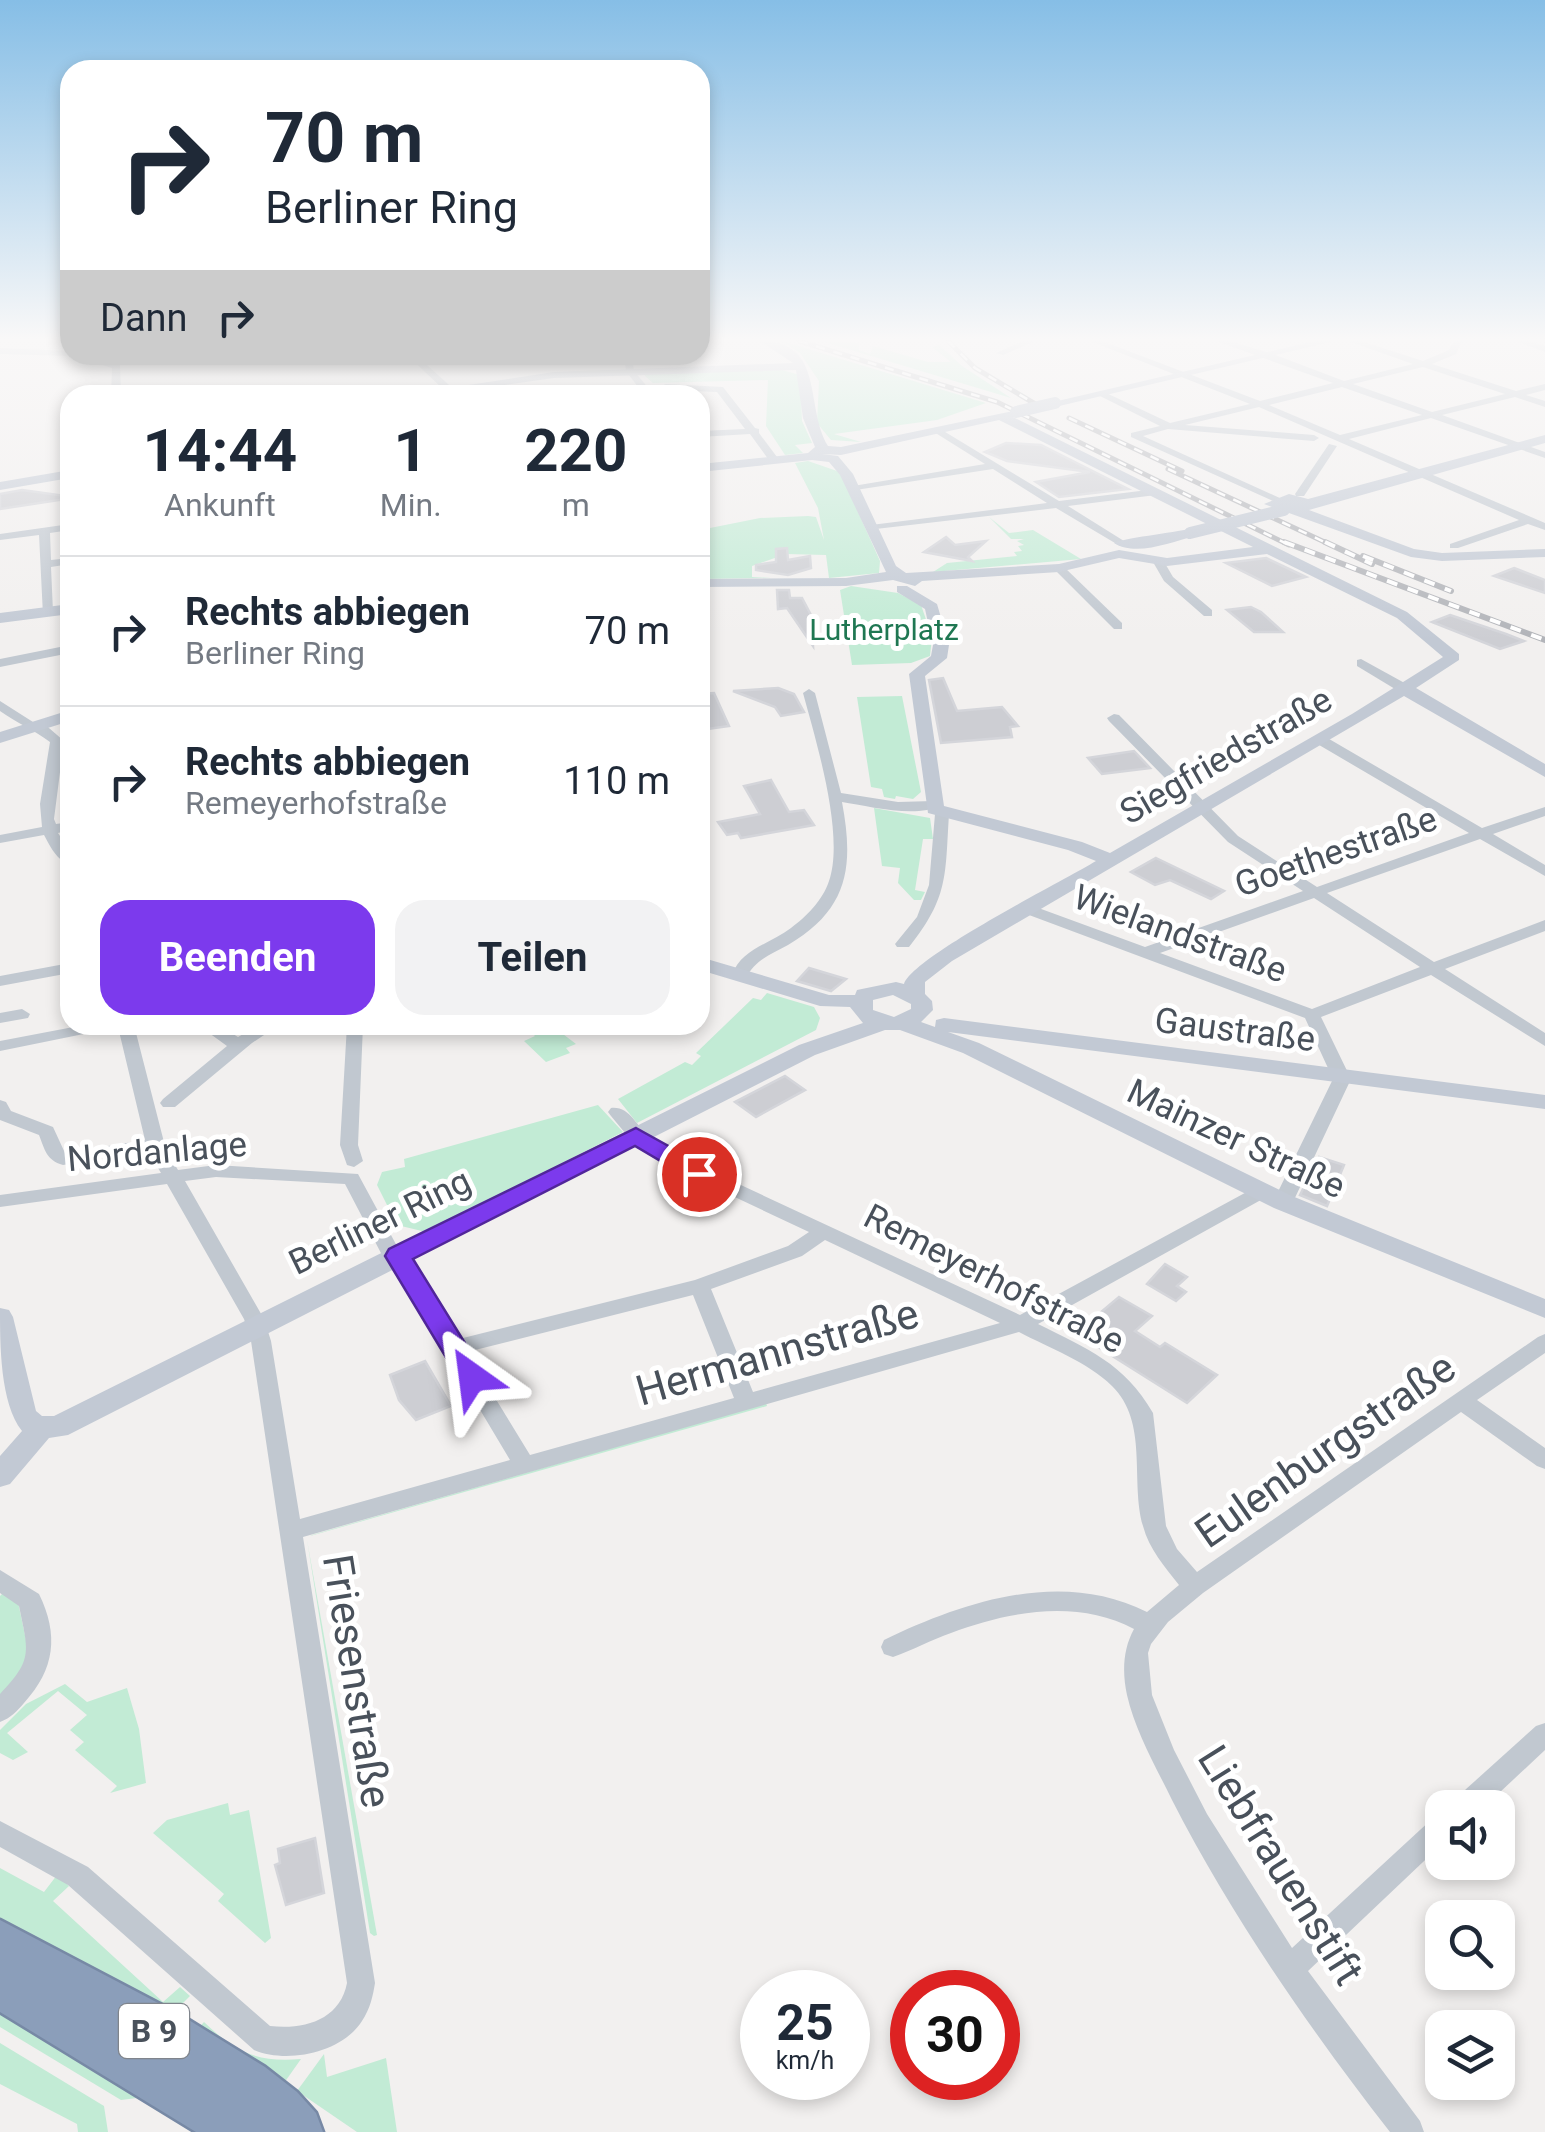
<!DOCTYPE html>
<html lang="de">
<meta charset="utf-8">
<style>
:root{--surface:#fff;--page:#f2f2f3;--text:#1f2937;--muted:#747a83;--line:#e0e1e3;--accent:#7c3aed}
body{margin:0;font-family:Roboto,sans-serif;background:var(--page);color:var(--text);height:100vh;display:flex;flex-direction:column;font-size:38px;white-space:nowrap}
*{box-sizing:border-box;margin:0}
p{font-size:32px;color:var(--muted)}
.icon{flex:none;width:55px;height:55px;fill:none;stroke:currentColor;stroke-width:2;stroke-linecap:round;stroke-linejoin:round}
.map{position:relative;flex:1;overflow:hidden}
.panel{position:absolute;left:60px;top:385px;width:650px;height:650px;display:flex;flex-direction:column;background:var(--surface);border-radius:30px;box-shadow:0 5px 15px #0003}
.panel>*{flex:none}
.top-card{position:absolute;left:60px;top:60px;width:650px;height:305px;border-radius:30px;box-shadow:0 5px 15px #0003;background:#fff;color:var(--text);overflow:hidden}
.fabs{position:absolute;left:1425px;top:1790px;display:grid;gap:20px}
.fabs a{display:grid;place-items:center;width:90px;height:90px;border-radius:20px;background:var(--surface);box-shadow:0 5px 15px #0003;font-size:50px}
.speed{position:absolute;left:740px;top:1970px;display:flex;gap:20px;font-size:50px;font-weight:700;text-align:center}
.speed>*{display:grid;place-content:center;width:130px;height:130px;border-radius:50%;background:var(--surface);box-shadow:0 5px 15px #0003;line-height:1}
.speed small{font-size:25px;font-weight:400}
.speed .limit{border:15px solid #d22;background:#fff;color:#111}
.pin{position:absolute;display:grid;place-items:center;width:85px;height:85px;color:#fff;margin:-42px;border:5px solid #fff;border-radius:50%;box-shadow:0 2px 10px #0007}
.me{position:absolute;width:110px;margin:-55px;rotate:329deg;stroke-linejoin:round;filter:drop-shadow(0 0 8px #0008)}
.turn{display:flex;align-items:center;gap:35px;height:210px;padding:0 40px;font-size:45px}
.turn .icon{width:130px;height:130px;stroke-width:2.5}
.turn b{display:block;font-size:70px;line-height:85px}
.then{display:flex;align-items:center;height:95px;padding:0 40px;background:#0003;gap:20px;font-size:38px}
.eta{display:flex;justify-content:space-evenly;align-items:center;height:170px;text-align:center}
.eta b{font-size:60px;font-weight:700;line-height:70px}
.action{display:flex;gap:20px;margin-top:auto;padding:20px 40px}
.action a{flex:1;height:115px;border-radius:30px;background:var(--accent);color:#fff;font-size:40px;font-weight:700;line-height:115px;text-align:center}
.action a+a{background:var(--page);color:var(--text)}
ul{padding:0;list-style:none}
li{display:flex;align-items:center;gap:30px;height:150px;padding:0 40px;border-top:2px solid var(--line)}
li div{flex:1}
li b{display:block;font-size:38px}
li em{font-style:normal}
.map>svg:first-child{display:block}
</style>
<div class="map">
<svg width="1545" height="2132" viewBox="0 0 1545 2132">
<rect width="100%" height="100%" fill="#f2f0ef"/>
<g fill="#c2ebd5">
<polygon points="782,341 986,403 937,420 834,434 861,442 831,440 817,423 819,381 800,353"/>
<polygon points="821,341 859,343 859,350 870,354 873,346 928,362 951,362 932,347 939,345 962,366 1011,398"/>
<polygon points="782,370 800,375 802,421 812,443 795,445 803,453 785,455 766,426 768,380 653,383 645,376 645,372"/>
<polygon points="808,461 840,472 880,561 879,573 829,578 826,555 786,554 752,566 752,577 771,578 700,579 700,530 760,518 808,516 816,517 824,540 818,508 795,463"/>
<polygon points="989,517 1009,533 1033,530 1081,559 933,572 947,563 1017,556 1014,552 1022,551 1018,546 1024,545 1017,541 1024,539 1011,539"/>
<polygon points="851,586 898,593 921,605 932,637 930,656 911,663 852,665 840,590"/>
<polygon points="902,696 921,792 913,799 896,796 895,799 884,797 882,789 871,787 857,697"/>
<polygon points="874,808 930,818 933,839 923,839 915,890 925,892 921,900 914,900 898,883 900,868 882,866"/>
<polygon points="767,993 814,1007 820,1018 816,1030 637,1123 618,1099 685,1062 692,1065 701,1056 696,1053 753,998 761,1000"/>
<polygon points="539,1025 559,1025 555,1028 576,1044 566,1048 570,1053 546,1062 524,1041 535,1036 531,1032"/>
<polygon points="598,1105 623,1132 426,1232 397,1225 377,1185 382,1172 405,1167 404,1159"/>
<polygon points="766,1403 767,1406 310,1536 312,1535"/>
<polygon points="307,1540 377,1935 374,1936 370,1933"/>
<polygon points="4,1592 18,1602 30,1659 0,1699 0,1596"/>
<polygon points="65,1684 87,1702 127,1688 139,1729 146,1783 110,1793 117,1786 75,1750 84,1742 70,1730 87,1715 58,1691 7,1733 28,1752 13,1760 0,1753 0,1730 26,1704"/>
<polygon points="228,1803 230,1815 249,1810 271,1938 265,1943 218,1901 224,1894 153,1833 167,1820"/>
<path d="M 0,1868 L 44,1892 L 57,1875 L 69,1886 L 53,1901 L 163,2002 L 180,1987 L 190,1996 L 173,2013 L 195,2032 L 204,2022 C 235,2052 258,2063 301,2059 L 277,2093 L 0,1930 Z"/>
<polygon points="0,2003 144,2088 137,2098 121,2100 0,2027"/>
<polygon points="0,2043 104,2106 108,2132 78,2132 77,2124 0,2084"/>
<polygon points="324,2054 327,2077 386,2058 397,2132 357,2132 297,2091"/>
</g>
<g fill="#cdced3" stroke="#d4d5da" stroke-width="2.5">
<polygon points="1006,443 1041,445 1128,489 1059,497 1036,482 1090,472 1007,461 985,452"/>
<polygon points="22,490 66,496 66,499 0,509 0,494"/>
<polygon points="946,537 955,545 986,541 968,557 972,561 924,552"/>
<polygon points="787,548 788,560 810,556 811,568 788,575 756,570 756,565 776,562 776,549"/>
<polygon points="1266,558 1306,577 1272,586 1226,563"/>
<polygon points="1514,568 1545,580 1545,593 1494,576"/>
<polygon points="777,590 789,590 790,598 802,598 811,615 813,646 787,608 778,609"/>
<polygon points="1251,607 1261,612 1283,632 1254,632 1227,610"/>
<polygon points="1450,615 1506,634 1524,641 1500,649 1432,622"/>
<polygon points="943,678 957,711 1002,707 1018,726 1010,727 1012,737 941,743 929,680"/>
<polygon points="778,688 794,694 804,712 781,716 775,707 733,691"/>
<polygon points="714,693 729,726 700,730 700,694"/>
<polygon points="1134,751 1150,768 1102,774 1088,758"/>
<polygon points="771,780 789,812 804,810 814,825 741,838 738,833 727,835 718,822 760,814 744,786"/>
<polygon points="1156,858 1224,891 1211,899 1170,880 1155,885 1131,872"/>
<polygon points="809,968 846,979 831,991 797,981"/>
<polygon points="785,1076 805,1090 756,1117 735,1102"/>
<polygon points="1319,1157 1344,1165 1327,1206 1300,1195"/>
<polygon points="1165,1264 1187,1277 1177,1286 1186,1292 1176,1301 1147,1284"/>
<polygon points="1119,1297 1152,1316 1135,1331 1160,1347 1165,1343 1217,1375 1187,1403 1076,1333"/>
<polygon points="425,1361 451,1406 416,1420 399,1400 390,1375"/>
<polygon points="315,1838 324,1893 286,1905 275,1865 280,1863 278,1849"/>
</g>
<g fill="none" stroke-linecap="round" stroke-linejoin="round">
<g stroke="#7789a5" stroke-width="5">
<polygon id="highway" points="0,1920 179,2014 265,2067 297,2092 316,2113 323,2132 196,2132 0,2012"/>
</g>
<g fill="#c1c8d0" fill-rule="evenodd">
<polygon points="1023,341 1035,341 1003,355 996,353"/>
<path d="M 1090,341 L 1102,341 L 1260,401 L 1333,383 L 1216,341 L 1230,341 L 1273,354 L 1344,381 L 1413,364 L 1348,341 L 1361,341 L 1423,361 L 1449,350 L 1454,341 L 1462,341 L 1456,354 L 1432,364 L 1516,391 L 1545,384 L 1545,390 L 1526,395 L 1545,401 L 1545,407 L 1515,397 L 1442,415 L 1545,452 L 1545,458 L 1431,418 L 1349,439 L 1545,523 L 1545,530 L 1528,524 L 1458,548 L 1450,548 L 1450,544 L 1519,520 L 1259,407 L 1185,425 L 1314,435 L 1319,438 L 1314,441 L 1168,429 L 1143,436 L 1282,499 L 1273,501 L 1131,437 L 1131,433 L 1160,426 L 1094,393 L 1102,391 L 1170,423 L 1250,404 ZM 1423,367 L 1505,394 L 1432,412 L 1353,384 ZM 1342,387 L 1422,415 L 1340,435 L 1269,405 Z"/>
<polygon points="1516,341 1529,341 1545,346 1545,352"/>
<polygon points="0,348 70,351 70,355 87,355 120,364 121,395 111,395 112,368 73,356 0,354"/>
<polygon points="407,355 416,355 449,385 449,389 443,389"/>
<polygon points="471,355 479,355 474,360"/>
<polygon points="624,355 632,355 634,371 650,390 666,384 723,387 755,428 759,429 759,433 780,461 771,463 750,434 700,437 700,431 745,429 717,392 667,390 644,395 626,371"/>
<polygon points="937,427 1059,501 1156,489 1161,492 1156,495 1068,506 1124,541 1124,545 1120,546 1056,508 867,530 866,528 871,525 1047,503 993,469 849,491 849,487 853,486 985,464 934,432 932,430"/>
<polygon points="1329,444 1337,446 1304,496 1296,496 1295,494"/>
<polygon points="70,524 70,530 50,533 51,560 70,558 70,564 51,567 53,612 43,615 39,535 0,540 0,534"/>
<polygon points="1155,560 1163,560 1173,577 1212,610 1212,616 1204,616 1164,581 1153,562"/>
<polygon points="1055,566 1063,566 1122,623 1122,629 1114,629 1055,570"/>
<polygon points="70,645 70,653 0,667 0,659"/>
<polygon points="1361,659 1410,686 1411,689 1405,693 1400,692 1357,666 1357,660"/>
<path d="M 809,689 L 815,693 L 841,793 L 898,802 L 933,801 L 940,805 C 918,819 868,806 842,802 C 854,866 849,909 788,945 C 770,955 755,960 746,978 L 740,980 L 732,975 C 741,949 770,944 791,928 C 806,917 823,900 829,881 C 845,835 816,741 803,693 Z"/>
<path d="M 0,701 L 33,722 L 42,722 L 64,741 L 54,819 L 56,824 L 70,822 L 70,830 L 58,833 L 70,851 L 70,864 C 57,861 50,846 44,835 L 0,843 L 0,835 L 42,827 L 40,804 L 50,742 C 34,730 17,723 0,711 Z"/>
<path d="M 1114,714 L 1119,715 L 1238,836 L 1317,887 L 1469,833 L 1314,742 L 1314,736 L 1324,736 L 1482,828 L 1545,807 L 1545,816 L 1493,834 L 1545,865 L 1545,876 L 1480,839 L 1327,893 L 1434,962 L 1545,920 L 1545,931 L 1445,969 L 1545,1033 L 1545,1046 L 1431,975 L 1321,1017 L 1351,1079 L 1293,1202 L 1290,1206 L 1276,1206 L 1273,1202 L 1333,1079 L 1305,1018 L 1021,912 L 1019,909 L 1021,906 L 1033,906 L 1145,947 L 1303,891 L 1228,842 L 1109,721 L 1107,718 ZM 1314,898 L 1420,967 L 1312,1009 L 1160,953 Z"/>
<path d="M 942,810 L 949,814 C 945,876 949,897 909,947 L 897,947 L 895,944 L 917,917 L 929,885 L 935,814 Z"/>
<polygon points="70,963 70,973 0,986 0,976"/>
<polygon points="22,1009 30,1014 28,1018 0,1023 0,1013"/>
<path d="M 84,1025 L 134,1025 L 166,1150 L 178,1170 L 216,1165 L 358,1174 L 398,1248 L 405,1250 L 459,1339 L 695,1280 L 788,1246 L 809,1232 L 658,1161 L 635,1145 L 611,1116 L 608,1112 L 611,1108 C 630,1106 636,1126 650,1138 C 656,1143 664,1148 672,1153 L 1020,1315 L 1254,1188 L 1268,1188 L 1271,1192 L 1268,1196 L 1038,1324 C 1088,1349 1124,1363 1153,1413 L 1166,1526 L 1177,1549 L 1197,1572 L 1538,1337 L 1545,1334 L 1545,1353 L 1477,1400 L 1545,1448 L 1545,1469 L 1537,1466 L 1461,1412 L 1203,1593 L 1168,1622 L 1151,1644 L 1148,1653 L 1152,1695 L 1174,1750 L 1207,1814 L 1292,1948 L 1433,1818 L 1442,1815 L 1442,1844 L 1308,1971 L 1420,2121 L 1424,2132 L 1390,2132 C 1309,2028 1232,1917 1172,1800 C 1156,1767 1135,1731 1127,1695 C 1122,1672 1123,1649 1134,1629 C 1078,1599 1009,1611 951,1633 C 931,1640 913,1650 893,1657 L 884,1654 L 881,1647 L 884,1640 C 965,1601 1062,1569 1147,1612 L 1179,1585 C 1165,1567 1149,1549 1143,1526 C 1130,1481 1149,1422 1112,1386 C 1088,1362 1049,1348 1019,1332 L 303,1537 L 375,1983 C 373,1996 370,2009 362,2021 C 342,2053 287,2064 254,2050 L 68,1885 L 0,1847 L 0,1821 L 88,1867 L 270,2026 C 304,2030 340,2020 347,1983 L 251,1341 L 244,1319 L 167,1184 L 0,1207 L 0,1195 L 161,1173 L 148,1151 L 63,1165 C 46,1160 45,1150 39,1135 L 0,1120 L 0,1100 L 6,1102 L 11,1111 L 53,1127 L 65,1153 L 145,1140 L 118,1027 L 0,1051 L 0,1041 ZM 216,1177 L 345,1184 L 383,1257 L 386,1262 L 393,1264 L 510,1460 L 300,1519 L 271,1341 L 264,1319 L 185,1181 ZM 825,1240 L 1000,1323 L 753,1392 L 711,1289 L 802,1256 ZM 693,1295 L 734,1398 L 530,1455 L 467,1352 Z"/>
<polygon points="198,1025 218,1025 238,1037 259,1025 279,1025 252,1043 175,1107 163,1107 160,1103 163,1099 227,1046"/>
<polygon points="347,1025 363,1025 358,1145 363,1161 354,1167 347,1165 340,1145"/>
<path d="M 0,1570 L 39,1594 C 59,1635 55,1669 24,1703 C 17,1711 11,1718 0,1722 L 0,1694 C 34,1659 28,1651 19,1606 L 0,1593 Z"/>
<polygon points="1545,1723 1545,1750 1483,1808 1451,1808 1455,1799 1536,1726"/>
</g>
<g fill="#c2c9d4" fill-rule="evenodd">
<path d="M 760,341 C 826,341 804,406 828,446 L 841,447 L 1018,410 L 1018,416 L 1013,417 L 1407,612 L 1459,654 L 1459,660 L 1416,688 L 1545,764 L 1545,777 L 1404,696 L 952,961 L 925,982 L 925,994 L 932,1001 L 933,1010 L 921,1022 L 935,1027 L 936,1020 L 944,1018 L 1545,1095 L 1545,1109 L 948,1032 L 979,1043 L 1292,1196 L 1545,1299 L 1545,1318 L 1274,1208 L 963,1053 L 900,1030 L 885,1030 L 815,1055 L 68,1435 L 49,1438 L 10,1484 L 0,1487 L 0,1456 L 22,1431 C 0,1403 0,1345 0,1308 L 9,1310 L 13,1317 L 36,1411 L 42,1416 L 54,1416 L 799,1045 L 863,1023 L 850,1007 L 820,1006 L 700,970 L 700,957 L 829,995 L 855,995 L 857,990 L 896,982 L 904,984 C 914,956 1063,881 1096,861 L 1068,850 L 928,813 L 909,674 L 931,656 L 933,645 L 925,609 L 897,592 L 897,586 L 907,586 L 937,604 L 949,645 L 947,658 L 925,676 L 944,806 L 1082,842 L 1110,853 L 1352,714 L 1443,657 L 1397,618 L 1267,554 L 1167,566 L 1119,558 L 1059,572 L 922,581 L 915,586 L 893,580 L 846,586 L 700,587 L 700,579 L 846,578 L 886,572 L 840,475 L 829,462 L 812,460 L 700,472 L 700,464 L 808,453 L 815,447 L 803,418 L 796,370 L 554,378 L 434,395 L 402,395 L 554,372 L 793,363 ZM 999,420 L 1253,547 L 1167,558 L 1119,550 L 1059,564 L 906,573 L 896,566 L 853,474 L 838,456 L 822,454 L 841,455 ZM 893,995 L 911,1004 L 911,1009 L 894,1017 L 873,1010 L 873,1000 Z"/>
<polygon points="1315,341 1335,341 1055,407 1049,403"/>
<polygon points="1545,435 1545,443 1309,510 1414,549 1442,553 1545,549 1545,557 1442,561 1411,557 1264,504 1289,494 1308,499"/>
<polygon points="70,470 70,478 0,490 0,482"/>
<path d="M 1190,529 L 1197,533 L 1195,536 C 1171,542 1136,557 1114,543 C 1120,539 1175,532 1190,529 Z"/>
<polygon points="70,604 70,614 0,623 0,613"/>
<polygon points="70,710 70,721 0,743 0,732"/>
</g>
<use href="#highway" fill="#8b9eba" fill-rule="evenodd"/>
<g stroke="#b2b4b9" stroke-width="5">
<g id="rail-far1">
<polyline points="799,341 997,402 1289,545"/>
<polyline points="948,341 975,368 1037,405"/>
<polyline points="1069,418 1182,471"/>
<polyline points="1168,469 1331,545"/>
</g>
</g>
<g stroke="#b2b4b9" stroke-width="6">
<g id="rail">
<polyline points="1284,542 1545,640"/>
<polyline points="1325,542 1372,564"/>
<polyline points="1363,556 1451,591"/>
</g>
</g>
<use href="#rail-far1" stroke="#fff" stroke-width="2.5" stroke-dasharray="9" stroke-linecap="butt"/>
<use href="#rail" stroke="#fff" stroke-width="4" stroke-dasharray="11" stroke-linecap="butt"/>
<g stroke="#c2c9d4" stroke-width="12">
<polyline points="1016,412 1055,403"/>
<polyline points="1190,533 1284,510"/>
</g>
</g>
<linearGradient id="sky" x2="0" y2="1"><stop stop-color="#86bee6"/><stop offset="0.53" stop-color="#f9f8f8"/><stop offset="1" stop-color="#f9f8f8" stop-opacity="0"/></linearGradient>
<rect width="1545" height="640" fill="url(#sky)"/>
<polygon fill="#7c3aed" stroke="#51269a" stroke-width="2.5" points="636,1128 708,1168 711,1174 708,1179 691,1179 635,1146 413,1259 486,1377 482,1384 462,1384 385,1256 389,1249"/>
<g text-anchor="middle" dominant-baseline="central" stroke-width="10" stroke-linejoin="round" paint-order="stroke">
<g font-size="30" fill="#1f7752" stroke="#fff">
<text x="884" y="629">Lutherplatz</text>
</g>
<rect fill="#fff" stroke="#80858c" stroke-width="2.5" x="119" y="2004" width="70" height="54" rx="8"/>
<g font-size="32" font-weight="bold" fill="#49515b">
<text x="154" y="2031">B 9</text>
</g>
<g font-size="35" fill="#49515b" stroke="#fff">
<text transform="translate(1226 756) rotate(-30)">Siegfriedstraße</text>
<text transform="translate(1336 852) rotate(-19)">Goethestraße</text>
<text transform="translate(1180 934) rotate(20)">Wielandstraße</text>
<text transform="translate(1235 1030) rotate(7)">Gaustraße</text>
<text transform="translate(1236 1139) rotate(25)">Mainzer Straße</text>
<text transform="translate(157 1152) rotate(-5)">Nordanlage</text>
<text transform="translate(380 1222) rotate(-26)">Berliner Ring</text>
<text transform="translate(994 1279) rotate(27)">Remeyerhofstraße</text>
</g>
<g font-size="42" fill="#49515b" stroke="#fff">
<text transform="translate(777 1352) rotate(-16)">Hermannstraße</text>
<text transform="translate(1325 1450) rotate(-35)">Eulenburgstraße</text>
<text transform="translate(357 1681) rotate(81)">Friesenstraße</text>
<text transform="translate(1281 1865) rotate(58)">Liebfrauenstift</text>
</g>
</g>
</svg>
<div class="fabs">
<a><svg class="icon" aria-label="sound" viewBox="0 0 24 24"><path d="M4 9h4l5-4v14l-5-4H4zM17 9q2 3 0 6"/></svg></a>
<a><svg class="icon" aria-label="search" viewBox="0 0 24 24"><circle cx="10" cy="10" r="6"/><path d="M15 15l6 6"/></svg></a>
<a><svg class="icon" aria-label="layers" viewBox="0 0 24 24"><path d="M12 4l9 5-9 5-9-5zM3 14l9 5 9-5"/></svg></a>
</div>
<div class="speed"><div>25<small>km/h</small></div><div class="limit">30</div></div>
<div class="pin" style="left:699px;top:1174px;background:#d93025"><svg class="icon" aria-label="arrive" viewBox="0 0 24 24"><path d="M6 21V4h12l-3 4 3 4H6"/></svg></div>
<svg class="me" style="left:472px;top:1377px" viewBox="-20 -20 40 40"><path d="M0-17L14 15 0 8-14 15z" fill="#7c3aed" stroke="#fff" stroke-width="4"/></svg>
<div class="top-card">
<div class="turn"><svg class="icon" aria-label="right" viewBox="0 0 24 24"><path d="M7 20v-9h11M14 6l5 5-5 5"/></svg><div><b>70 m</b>Berliner Ring</div></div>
<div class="then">Dann<svg class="icon" aria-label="right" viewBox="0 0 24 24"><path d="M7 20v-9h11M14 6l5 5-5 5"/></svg></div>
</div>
<section class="panel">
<div class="eta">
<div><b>14:44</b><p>Ankunft</p></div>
<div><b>1</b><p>Min.</p></div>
<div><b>220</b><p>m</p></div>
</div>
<ul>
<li><svg class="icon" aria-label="right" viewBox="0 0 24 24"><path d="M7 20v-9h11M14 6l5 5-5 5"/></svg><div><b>Rechts abbiegen</b><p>Berliner Ring</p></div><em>70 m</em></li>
<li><svg class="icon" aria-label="right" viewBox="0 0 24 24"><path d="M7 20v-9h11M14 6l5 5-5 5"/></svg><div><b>Rechts abbiegen</b><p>Remeyerhofstraße</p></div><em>110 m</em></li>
</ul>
<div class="action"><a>Beenden</a><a>Teilen</a></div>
</section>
</div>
